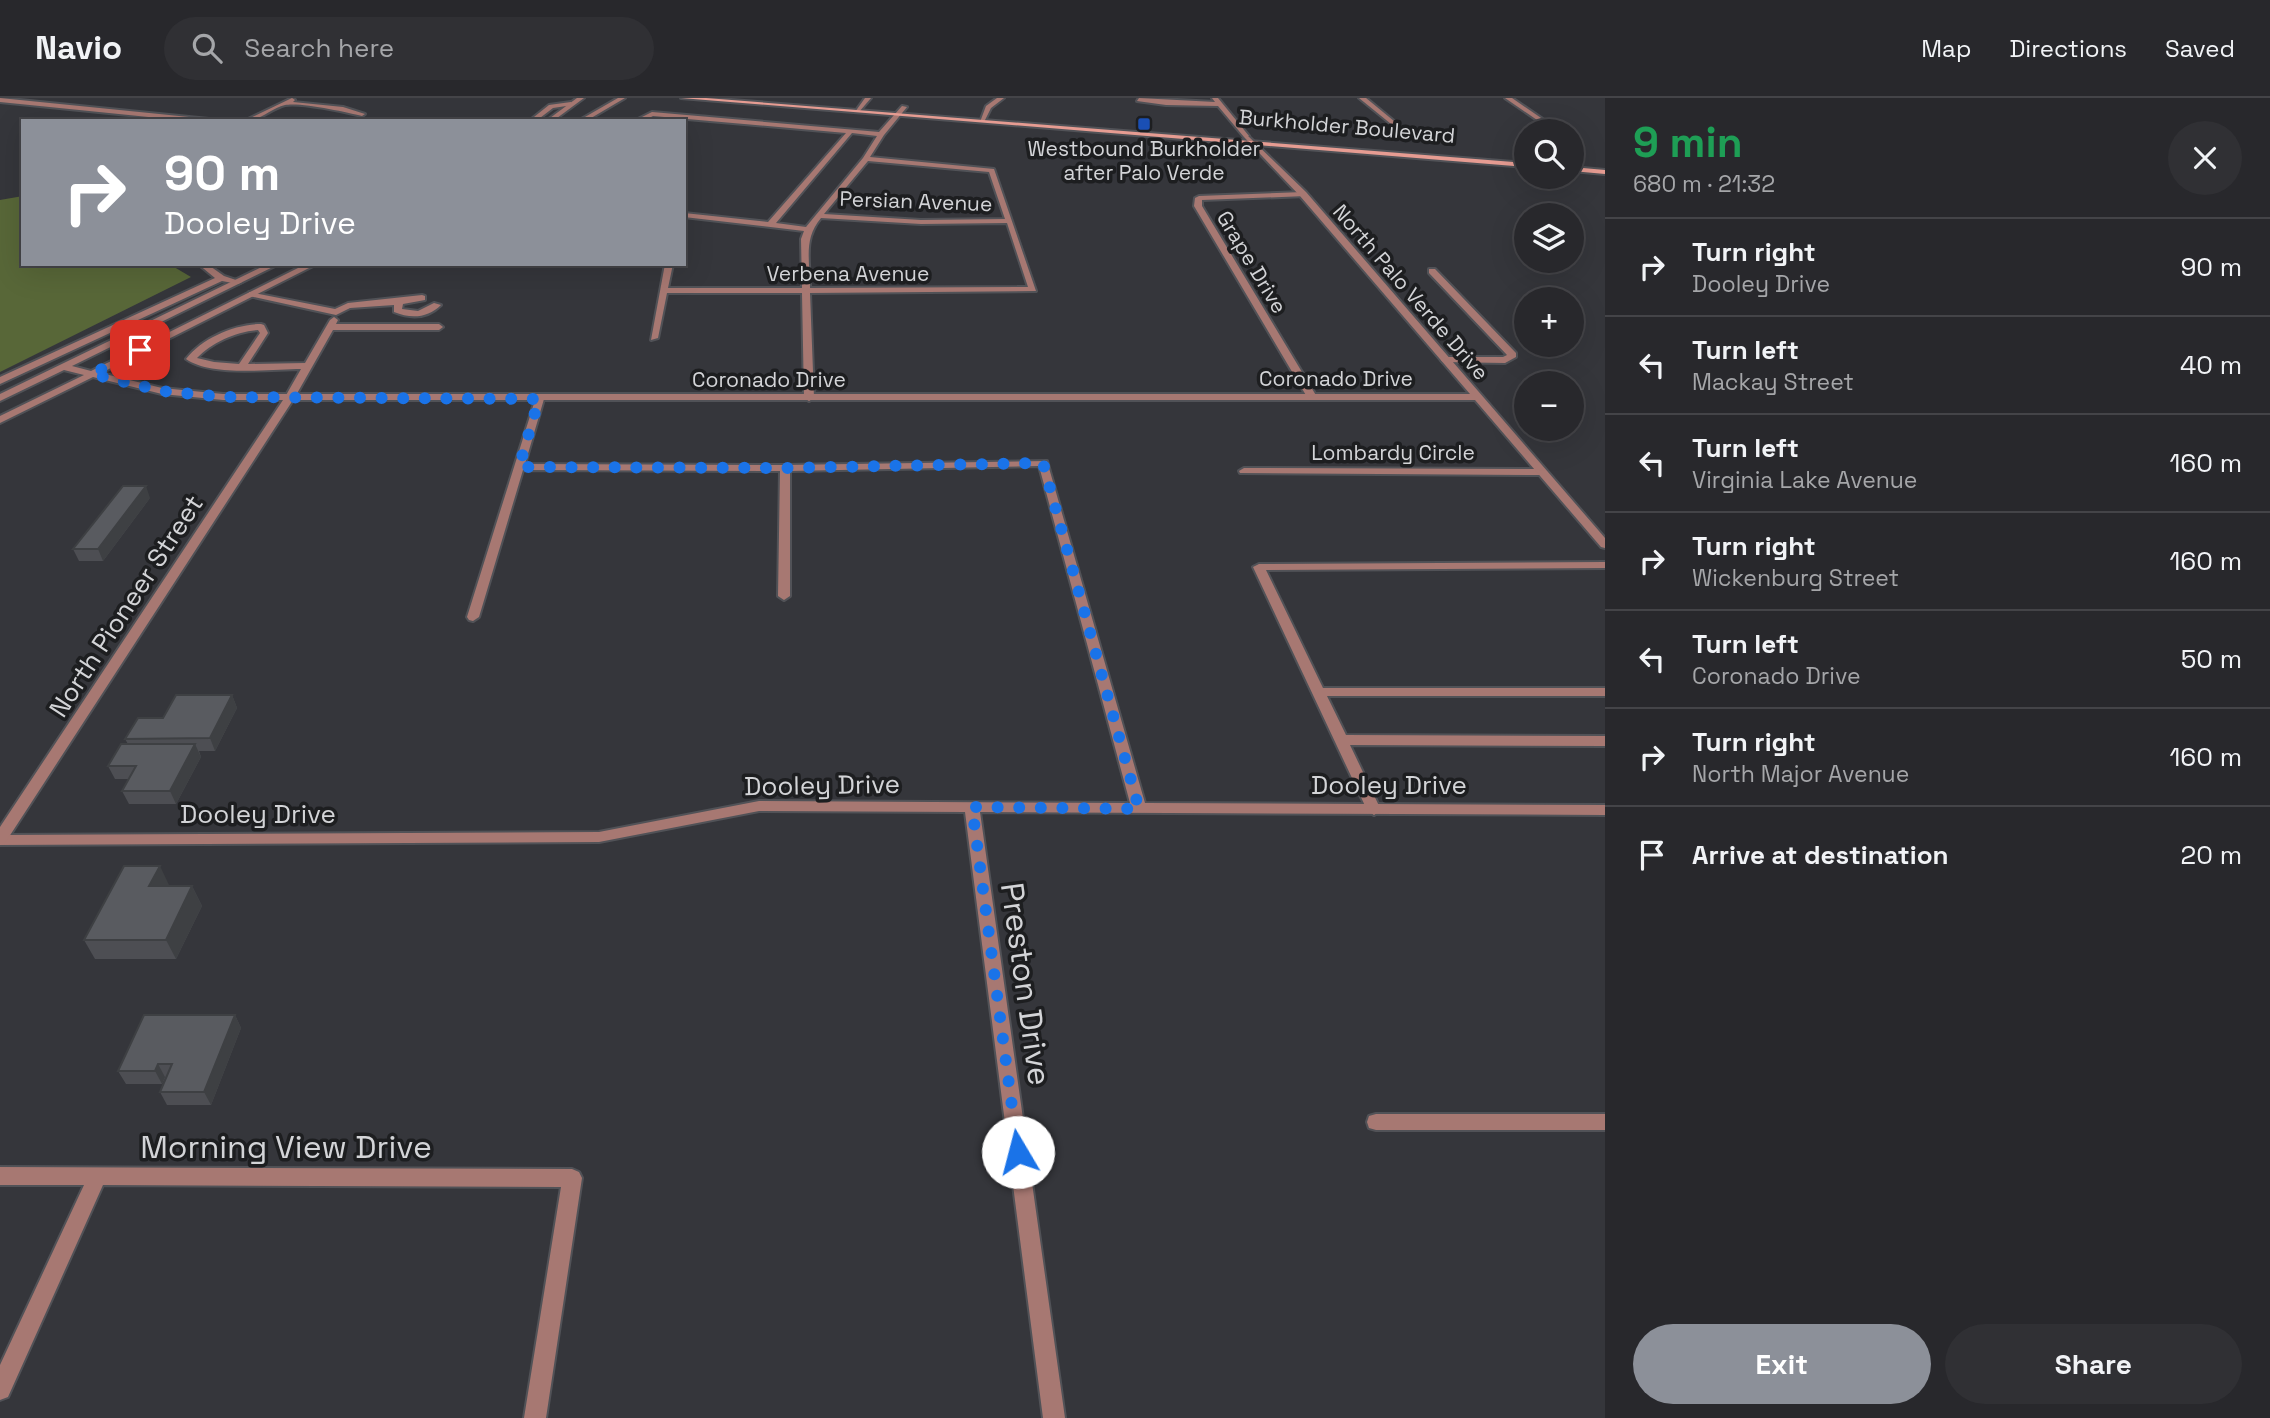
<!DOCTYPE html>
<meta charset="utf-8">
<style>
:root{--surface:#28282c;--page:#303034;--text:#f1f3f6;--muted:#a5a6a9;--line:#444448;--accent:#8c9099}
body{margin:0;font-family:"Space Grotesk",sans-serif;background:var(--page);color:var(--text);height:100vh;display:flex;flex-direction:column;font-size:26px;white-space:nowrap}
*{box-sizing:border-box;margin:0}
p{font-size:23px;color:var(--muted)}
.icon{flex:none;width:38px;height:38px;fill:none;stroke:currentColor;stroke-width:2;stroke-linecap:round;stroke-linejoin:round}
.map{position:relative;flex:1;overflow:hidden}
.sheet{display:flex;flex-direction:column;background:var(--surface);width:665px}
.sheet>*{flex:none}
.hud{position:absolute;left:21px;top:21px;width:665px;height:147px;border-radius:0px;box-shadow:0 7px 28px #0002,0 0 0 2px var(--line);background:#8c9099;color:#fff;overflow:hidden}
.fabs{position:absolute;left:1514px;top:21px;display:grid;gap:14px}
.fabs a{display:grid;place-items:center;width:70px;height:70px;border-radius:50%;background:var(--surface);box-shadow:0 7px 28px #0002,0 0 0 2px var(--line);font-size:35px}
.pin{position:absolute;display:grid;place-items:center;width:60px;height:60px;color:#fff;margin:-30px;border-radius:14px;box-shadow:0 4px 10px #0006}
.me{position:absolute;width:77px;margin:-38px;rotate:352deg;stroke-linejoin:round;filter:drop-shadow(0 0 5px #0008)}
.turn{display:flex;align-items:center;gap:24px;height:147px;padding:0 28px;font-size:32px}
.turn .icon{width:91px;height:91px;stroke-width:2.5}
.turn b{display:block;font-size:49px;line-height:60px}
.round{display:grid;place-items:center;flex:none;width:74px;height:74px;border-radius:37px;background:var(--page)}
.summary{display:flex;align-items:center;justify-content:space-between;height:119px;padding:0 28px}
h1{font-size:42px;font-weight:700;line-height:52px;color:#1e9e55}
.button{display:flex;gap:14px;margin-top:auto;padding:14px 28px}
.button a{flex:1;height:80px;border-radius:42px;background:var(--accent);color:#fff;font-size:28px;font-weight:700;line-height:80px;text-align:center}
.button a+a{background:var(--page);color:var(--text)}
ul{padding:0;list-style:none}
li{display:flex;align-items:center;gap:21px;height:98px;padding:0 28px;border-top:2px solid var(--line)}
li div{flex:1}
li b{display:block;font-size:26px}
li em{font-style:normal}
header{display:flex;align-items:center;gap:42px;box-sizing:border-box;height:98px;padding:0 35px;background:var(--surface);border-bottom:2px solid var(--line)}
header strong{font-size:33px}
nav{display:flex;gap:38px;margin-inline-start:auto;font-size:24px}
.search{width:490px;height:63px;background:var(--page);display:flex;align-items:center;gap:18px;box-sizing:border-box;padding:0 24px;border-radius:38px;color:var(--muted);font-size:26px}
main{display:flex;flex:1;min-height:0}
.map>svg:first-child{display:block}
</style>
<header>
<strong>Navio</strong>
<div class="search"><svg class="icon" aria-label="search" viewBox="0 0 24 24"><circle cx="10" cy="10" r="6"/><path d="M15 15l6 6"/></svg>Search here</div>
<nav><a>Map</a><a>Directions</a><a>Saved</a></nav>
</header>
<main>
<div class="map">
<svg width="1605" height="1320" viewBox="0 0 1605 1320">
<rect width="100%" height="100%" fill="#35363b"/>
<polygon fill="#586738" points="23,98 23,166 169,166 191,179 0,274 0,102"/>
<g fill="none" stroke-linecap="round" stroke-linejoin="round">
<g stroke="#515257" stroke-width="4">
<g id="service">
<polygon points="571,4 573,7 553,10 536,23 529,23 549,7"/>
<polygon points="198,166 207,166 224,178 242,184 238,186 222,183 0,286 0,279 215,180"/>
<polygon points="1429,171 1435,171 1516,255 1516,259 1505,265 1443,264 1441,262 1446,259 1503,259 1507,257 1429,175"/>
<path d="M 249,194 L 335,211 L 348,205 L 422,197 L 425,198 L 425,202 L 403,206 L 402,211 L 418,213 L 434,205 L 441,207 C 428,220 411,221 394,214 L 394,207 L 350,210 L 336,217 L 249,198 Z"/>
<path d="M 334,219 L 338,222 L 336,226 L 439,226 L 443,229 L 439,232 L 333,232 L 295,299 L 290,302 L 285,299 L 301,271 C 271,271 211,279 186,261 C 202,240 235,226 261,226 L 264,227 L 268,235 L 248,266 L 305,265 L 330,222 ZM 258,232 L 260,235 L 239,266 L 214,264 L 197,260 C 211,245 237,233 258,232 Z"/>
<polygon points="1605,464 1605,470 1266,472 1323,590 1605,590 1605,598 1327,598 1346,637 1605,638 1605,648 1350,647 1381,712 1374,717 1367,712 1253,469 1259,466"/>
</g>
</g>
<g stroke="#515257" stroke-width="4">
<g id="minor">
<polygon points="0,0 209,21 212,23 188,23 0,4"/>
<path d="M 292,0 L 295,2 L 293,4 L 343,9 L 365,16 L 362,18 C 346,14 300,4 285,7 C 270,11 260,23 244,23 Z"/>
<polygon points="865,0 871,0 859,14 855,14"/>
<polygon points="997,0 1004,0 991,10 984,24 980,24 986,8"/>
<polygon points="1139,0 1215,4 1212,0 1218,0 1249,38 1244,39 1218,8 1166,7 1137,3"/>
<polygon points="1359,0 1366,0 1400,28 1400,30 1396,30"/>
<polygon points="1505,0 1512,0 1560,33 1553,33"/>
<path d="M 902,8 L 907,9 L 884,37 L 870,59 L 994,71 L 1036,193 L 810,195 L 814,300 L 809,303 L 804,300 L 802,195 L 667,195 L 658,240 L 651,242 L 665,166 L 673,166 L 668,190 L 802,190 L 801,141 L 804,133 L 684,119 L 684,115 L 768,124 L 846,35 L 653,18 L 643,23 L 636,22 L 652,14 L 879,34 ZM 852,35 L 877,38 L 863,60 L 806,129 L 776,125 ZM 868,63 L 989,74 L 1005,121 L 921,122 L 824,116 ZM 821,120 L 921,126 L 1007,125 L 1028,189 L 810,190 C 810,163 803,141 821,120 Z"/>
<polygon points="1303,94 1306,98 1202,102 1202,108 1317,299 1312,302 1307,299 1194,108 1195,100 1199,98"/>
<polygon points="536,299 544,301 525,366 785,367 1047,363 1145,705 1605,707 1605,717 980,714 1065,1320 1043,1320 965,714 759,713 599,744 0,747 0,737 599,734 759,703 1130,705 1039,368 790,373 790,498 784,502 778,498 780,373 523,372 479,519 473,523 469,522 467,519"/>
<polygon points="1244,370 1542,371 1547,374 1542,377 1240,375 1239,373"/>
<polygon points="1376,1016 1605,1016 1605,1032 1376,1032 1369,1030 1367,1024 1369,1018"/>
<polygon points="0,1069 572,1071 579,1074 582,1080 546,1320 524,1320 561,1089 103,1087 8,1299 0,1302 0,1267 84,1087 0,1087"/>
</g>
</g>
<g stroke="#515257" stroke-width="4">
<g id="tertiary">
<polygon points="577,0 584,0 553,23 546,23"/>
<polygon points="618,0 625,0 586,23 578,23"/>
<polygon points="1246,36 1306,94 1605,440 1605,450 1601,449 1475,302 293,302 5,745 0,746 0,729 283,302 223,302 162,296 93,279 0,325 0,318 84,277 64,272 0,303 0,296 268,166 279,166 72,268 91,273 306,166 317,166 101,275 162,290 223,296 1470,296 1300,98 1244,39"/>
</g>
</g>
<g stroke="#515257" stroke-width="4">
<g id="secondary">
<polygon points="681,0 706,0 1526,65 1526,69"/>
<polygon points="1572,69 1605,72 1605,76 1572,73"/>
</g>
</g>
<use href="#service" fill="#a77872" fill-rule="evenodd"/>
<use href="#minor" fill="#a77872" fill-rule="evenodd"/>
<use href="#tertiary" fill="#a77872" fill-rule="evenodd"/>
<use href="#secondary" fill="#e69c92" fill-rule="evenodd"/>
</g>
<g fill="#4d4e53">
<polygon points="150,400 103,463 79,463 73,451"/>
<polygon points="232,597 237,610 215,653 199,653 201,659 176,706 129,706 122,693 129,681 115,681 108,668 128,646 125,641 163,620"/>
<polygon points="169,787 192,788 202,808 176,861 95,861 84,842"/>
<polygon points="235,917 241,930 211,1007 167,1007 160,994 166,979 162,986 126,986 118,973"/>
</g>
<g fill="#3e4043">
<polygon points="146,388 150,400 103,463 98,451"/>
<polygon points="232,597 237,610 215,653 210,640"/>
<polygon points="195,646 201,659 176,706 170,693"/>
<polygon points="160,768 169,787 159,808 149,788"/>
<polygon points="192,788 202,808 176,861 166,842"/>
<polygon points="235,917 241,930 211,1007 204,994"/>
<polygon points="158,966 165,979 162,986 155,973"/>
</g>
<g fill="#595b60" stroke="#3e4043" stroke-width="2">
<polygon points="123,388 146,388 98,451 73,451"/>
<polygon points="176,597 232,597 210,640 125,641 138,620 163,620"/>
<polygon points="121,646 195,646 170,693 122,693 136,668 108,668"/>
<polygon points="124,768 160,768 149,788 192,788 166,842 84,842"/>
<polygon points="144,917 235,917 204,994 160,994 172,966 158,966 155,973 118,973"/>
</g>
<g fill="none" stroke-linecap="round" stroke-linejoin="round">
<polyline stroke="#1a73e8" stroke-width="12" stroke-dasharray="0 21.6" points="140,252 92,276 162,293 223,299 539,301 519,369 785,370 1043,365 1139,711 972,709 1018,1054"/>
</g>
<rect fill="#1a4fb4" stroke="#1d1e20" stroke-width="2.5" x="1137" y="19" width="14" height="14" rx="3.5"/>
<g text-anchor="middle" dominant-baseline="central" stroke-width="7" stroke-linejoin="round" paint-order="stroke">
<g font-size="21" fill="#d3d4d7" stroke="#1d1e20">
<text transform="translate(1347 28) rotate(5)">Burkholder Boulevard</text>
<text transform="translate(916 103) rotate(2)">Persian Avenue</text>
<text transform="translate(1252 164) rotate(59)">Grape Drive</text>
<text x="848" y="175">Verbena Avenue</text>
<text transform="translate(1411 194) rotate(49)">North Palo Verde Drive</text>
<text x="1336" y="280">Coronado Drive</text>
<text x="769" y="281">Coronado Drive</text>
<text x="1393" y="354">Lombardy Circle</text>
</g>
<g font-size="21" fill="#d3d4d7" stroke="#1d1e20">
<text x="1144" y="50">Westbound Burkholder<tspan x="1144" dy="24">after Palo Verde</tspan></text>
</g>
<g font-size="26" fill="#d3d4d7" stroke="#1d1e20">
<text transform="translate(126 508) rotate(-57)">North Pioneer Street</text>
<text transform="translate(822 687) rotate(-1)">Dooley Drive</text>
<text x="1389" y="687">Dooley Drive</text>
<text x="258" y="716">Dooley Drive</text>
</g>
<g font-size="32" fill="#d3d4d7" stroke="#1d1e20">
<text transform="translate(1026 886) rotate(82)">Preston Drive</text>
<text x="286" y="1049">Morning View Drive</text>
</g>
</g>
</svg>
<div class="fabs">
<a><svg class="icon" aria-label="search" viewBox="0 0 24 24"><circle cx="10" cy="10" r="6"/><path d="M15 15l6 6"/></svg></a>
<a><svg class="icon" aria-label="layers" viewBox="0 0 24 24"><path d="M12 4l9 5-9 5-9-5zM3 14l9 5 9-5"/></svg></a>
<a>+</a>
<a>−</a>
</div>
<div class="pin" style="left:140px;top:252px;background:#d93025"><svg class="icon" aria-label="arrive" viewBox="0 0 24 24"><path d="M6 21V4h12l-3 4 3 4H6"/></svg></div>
<svg class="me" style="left:1018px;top:1054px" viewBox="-20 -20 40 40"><circle r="19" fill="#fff"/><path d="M0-13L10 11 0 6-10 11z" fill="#1a73e8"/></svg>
<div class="hud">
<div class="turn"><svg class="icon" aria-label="right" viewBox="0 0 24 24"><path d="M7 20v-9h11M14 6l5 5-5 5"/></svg><div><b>90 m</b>Dooley Drive</div></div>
</div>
</div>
<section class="sheet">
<div class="summary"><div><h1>9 min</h1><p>680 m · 21:32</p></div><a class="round"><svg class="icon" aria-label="close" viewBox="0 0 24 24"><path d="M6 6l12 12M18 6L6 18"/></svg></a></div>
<ul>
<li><svg class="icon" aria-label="right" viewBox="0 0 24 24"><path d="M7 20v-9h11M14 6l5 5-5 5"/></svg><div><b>Turn right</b><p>Dooley Drive</p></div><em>90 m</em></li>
<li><svg class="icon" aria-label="left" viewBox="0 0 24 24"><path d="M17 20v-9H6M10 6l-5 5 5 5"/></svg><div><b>Turn left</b><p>Mackay Street</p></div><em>40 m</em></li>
<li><svg class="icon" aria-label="left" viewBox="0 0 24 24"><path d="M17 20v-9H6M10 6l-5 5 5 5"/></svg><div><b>Turn left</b><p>Virginia Lake Avenue</p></div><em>160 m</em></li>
<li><svg class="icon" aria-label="right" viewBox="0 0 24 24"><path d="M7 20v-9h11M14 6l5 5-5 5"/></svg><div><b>Turn right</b><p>Wickenburg Street</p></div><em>160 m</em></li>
<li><svg class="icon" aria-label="left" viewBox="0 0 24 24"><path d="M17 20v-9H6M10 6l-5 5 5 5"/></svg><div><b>Turn left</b><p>Coronado Drive</p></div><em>50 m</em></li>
<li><svg class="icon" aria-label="right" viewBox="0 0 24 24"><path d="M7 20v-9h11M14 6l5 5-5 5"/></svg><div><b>Turn right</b><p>North Major Avenue</p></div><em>160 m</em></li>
<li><svg class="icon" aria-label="arrive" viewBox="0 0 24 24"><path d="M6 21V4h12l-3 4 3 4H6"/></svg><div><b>Arrive at destination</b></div><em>20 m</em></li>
</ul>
<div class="button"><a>Exit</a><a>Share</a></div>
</section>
</main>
